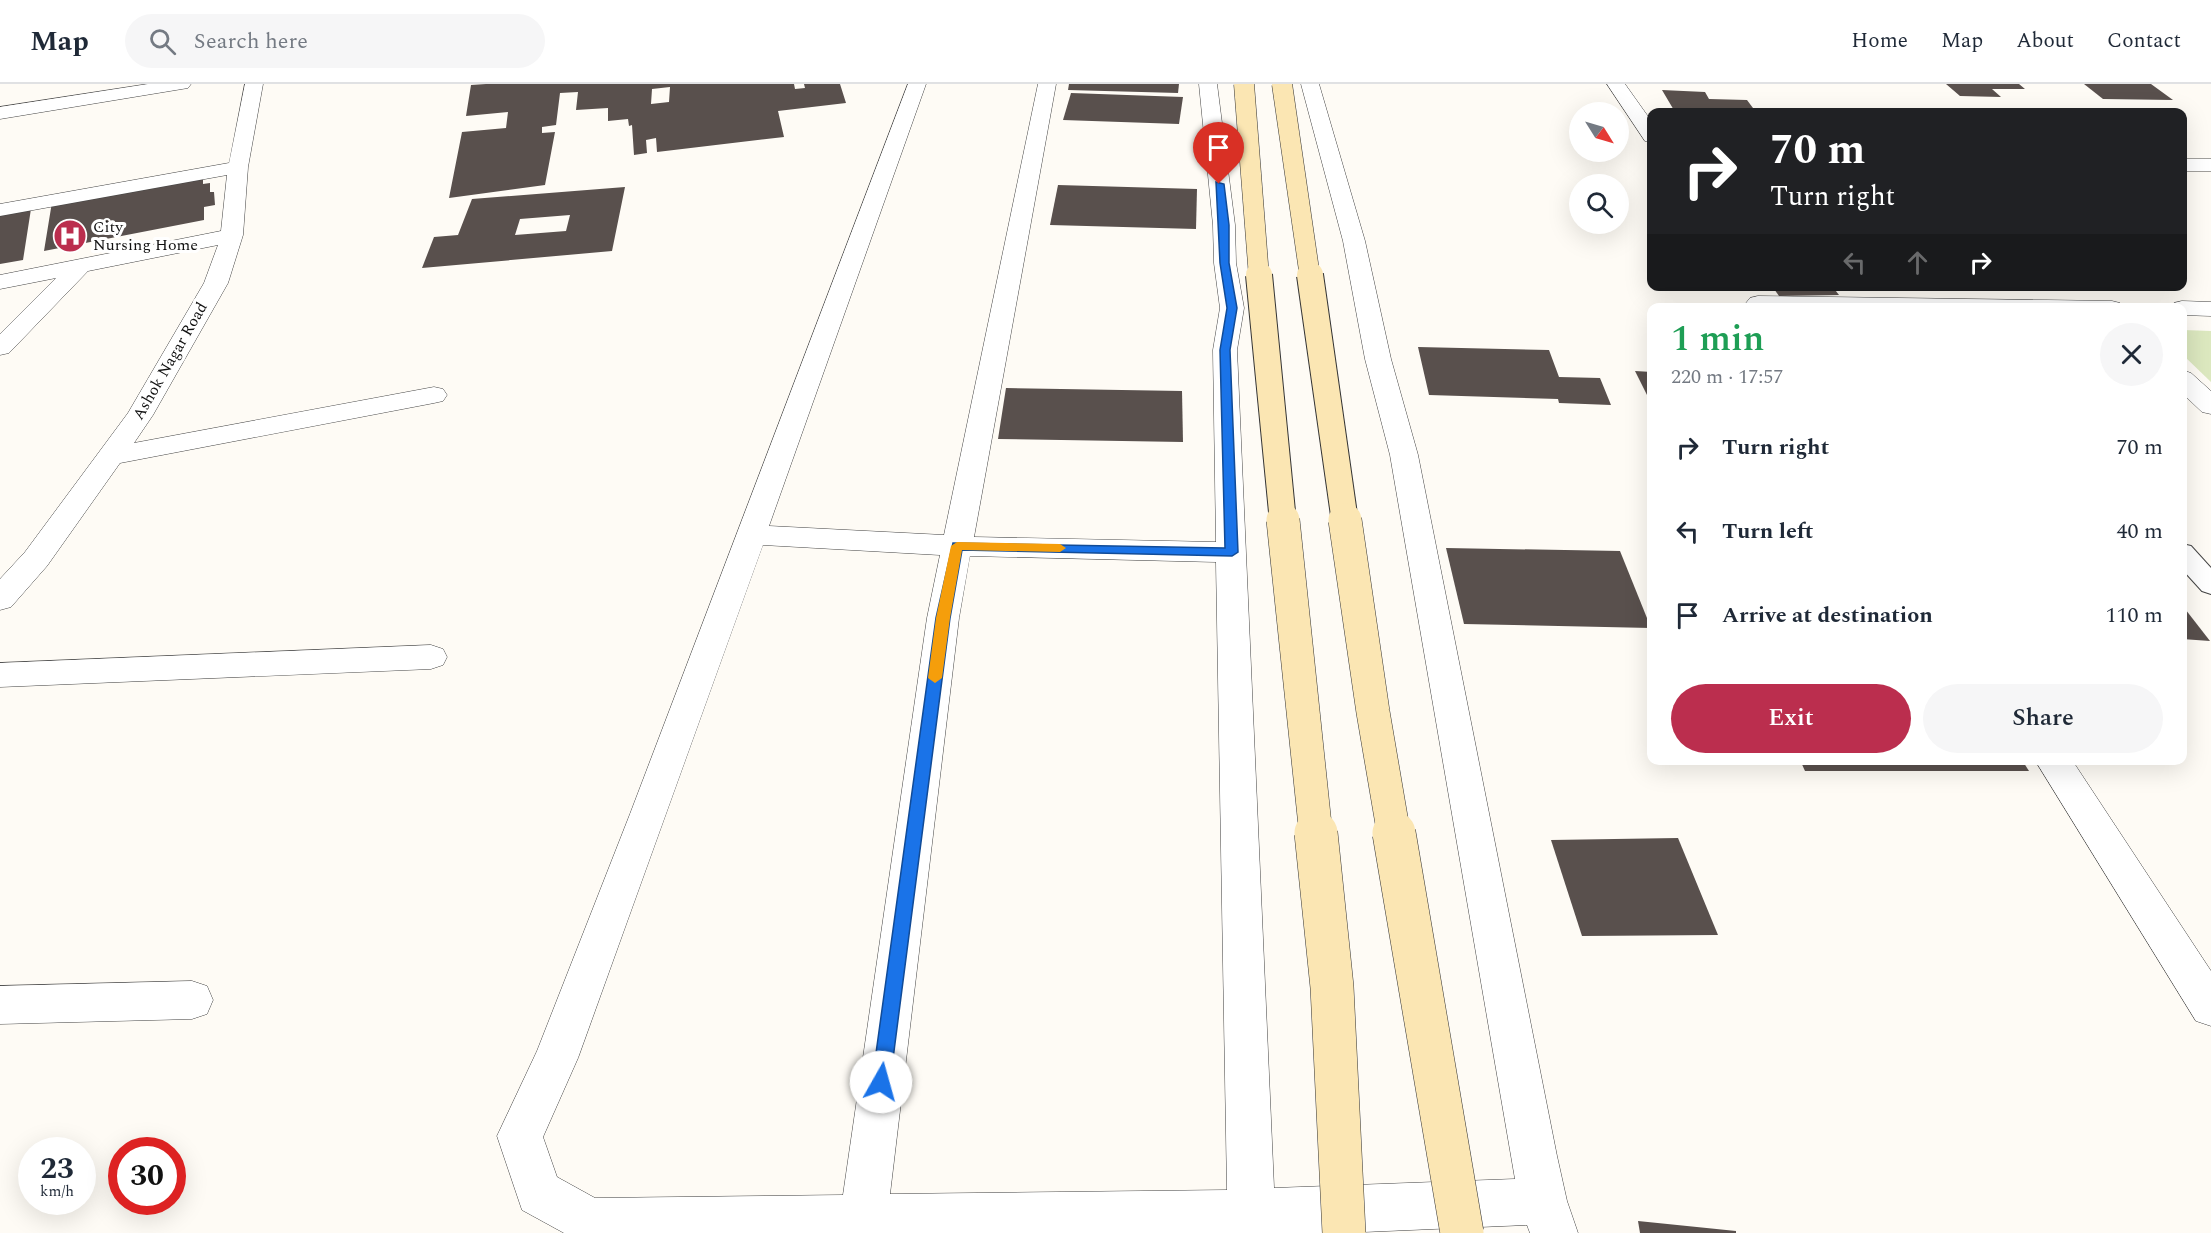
<!DOCTYPE html>
<meta charset="utf-8">
<style>
:root{--surface:#fff;--page:#f6f6f7;--text:#1f2937;--muted:#747a83;--line:#e0e1e3;--accent:#bb2e4e}
body{margin:0;font-family:Spectral,serif;background:var(--page);color:var(--text);height:100vh;display:flex;flex-direction:column;font-size:22px;white-space:nowrap}
*{box-sizing:border-box;margin:0}
p{font-size:20px;color:var(--muted)}
.icon{flex:none;width:33px;height:33px;fill:none;stroke:currentColor;stroke-width:2;stroke-linecap:round;stroke-linejoin:round}
.map{position:relative;flex:1;overflow:hidden}
.panel{position:absolute;left:1647px;top:219px;width:540px;height:462px;display:flex;flex-direction:column;background:var(--surface);border-radius:12px;box-shadow:0 6px 24px #0002}
.panel>*{flex:none}
.top-card{position:absolute;left:1647px;top:24px;width:540px;height:183px;border-radius:12px;box-shadow:0 6px 24px #0002;background:#202124;color:#fff;overflow:hidden}
.needle{width:39px;rotate:127deg}
.controls{position:absolute;left:1569px;top:18px;display:grid;gap:12px}
.controls a{display:grid;place-items:center;width:60px;height:60px;border-radius:50%;background:var(--surface);box-shadow:0 6px 24px #0002;font-size:30px}
.speed{position:absolute;left:18px;top:1053px;display:flex;gap:12px;font-size:30px;font-weight:700;text-align:center}
.speed>*{display:grid;place-content:center;width:78px;height:78px;border-radius:50%;background:var(--surface);box-shadow:0 6px 24px #0002;line-height:1}
.speed small{font-size:15px;font-weight:400}
.speed .limit{border:9px solid #d22;background:#fff;color:#111}
.pin{position:absolute;display:grid;place-items:center;width:51px;height:51px;color:#fff;margin:-62px -26px;border-radius:50% 50% 50% 0;rotate:-45deg;box-shadow:0 0 6px #0007}
.pin .icon{rotate:45deg}
.me{position:absolute;width:66px;margin:-33px;rotate:7deg;stroke-linejoin:round;filter:drop-shadow(0 0 4px #0008)}
.turn{display:flex;align-items:center;gap:21px;height:126px;padding:0 24px;font-size:27px}
.turn .icon{width:78px;height:78px;stroke-width:2.5}
.turn b{display:block;font-size:42px;line-height:51px}
.lanes{display:flex;align-items:center;height:57px;padding:0 24px;background:#0003;justify-content:center;gap:30px;direction:ltr}
.lanes .off{opacity:.35}
.round{display:grid;place-items:center;flex:none;width:63px;height:63px;border-radius:32px;background:var(--page)}
.headline{display:flex;align-items:center;justify-content:space-between;height:102px;padding:0 24px}
h1{font-size:36px;font-weight:600;line-height:45px;color:#1e9e55}
.action{display:flex;gap:12px;margin-top:auto;padding:12px 24px}
.action a{flex:1;height:69px;border-radius:36px;background:var(--accent);color:#fff;font-size:24px;font-weight:600;line-height:69px;text-align:center}
.action a+a{background:var(--page);color:var(--text)}
ul{padding:0;list-style:none}
li{display:flex;align-items:center;gap:18px;height:84px;padding:0 24px}
li div{flex:1}
li b{display:block;font-size:22px}
li em{font-style:normal}
header{display:flex;align-items:center;gap:36px;box-sizing:border-box;height:84px;padding:0 30px;background:var(--surface);border-bottom:2px solid var(--line)}
header strong{font-size:28px}
nav{display:flex;gap:33px;margin-inline-start:auto;font-size:21px}
.search{width:420px;height:54px;background:var(--page);display:flex;align-items:center;gap:15px;box-sizing:border-box;padding:0 21px;border-radius:33px;color:var(--muted);font-size:22px}
.map>svg:first-child{display:block}
</style>
<header>
<strong>Map</strong>
<div class="search"><svg class="icon" aria-label="search" viewBox="0 0 24 24"><circle cx="10" cy="10" r="6"/><path d="M15 15l6 6"/></svg>Search here</div>
<nav><a>Home</a><a>Map</a><a>About</a><a>Contact</a></nav>
</header>
<div class="map">
<svg width="2211" height="1149" viewBox="0 0 2211 1149">
<rect width="100%" height="100%" fill="#fefbf5"/>
<polygon fill="#dce8bf" points="2183,246 2211,247 2211,298 2183,271"/>
<g fill="#59504d" fill-rule="evenodd">
<path d="M 486,0 L 794,0 L 795,5 L 805,4 L 804,0 L 840,0 L 846,19 L 778,27 L 784,53 L 657,68 L 656,54 L 646,56 L 647,69 L 634,71 L 632,41 L 629,42 L 628,35 L 608,37 L 608,24 L 576,26 L 578,8 L 560,9 L 556,41 L 542,43 L 542,49 L 555,48 L 545,101 L 449,114 L 462,48 L 506,44 L 508,28 L 466,32 L 471,1 ZM 670,3 L 669,18 L 651,20 L 652,5 Z"/>
<polygon points="1069,0 1179,0 1178,9 1068,6"/>
<polygon points="1946,0 2019,0 2025,5 1992,5 2001,13 1960,12"/>
<polygon points="2084,0 2151,0 2173,16 2103,15"/>
<polygon points="1662,6 1705,8 1709,15 1747,16 1756,28 1675,28"/>
<polygon points="1071,9 1183,13 1179,40 1063,36"/>
<polygon points="203,91 203,100 210,99 210,108 214,108 215,121 204,123 204,136 44,167 52,118"/>
<polygon points="1058,101 1197,105 1196,145 1050,141"/>
<path d="M 625,103 L 612,167 L 422,184 L 434,153 L 458,151 L 472,115 ZM 570,131 L 566,147 L 515,151 L 520,135 Z"/>
<polygon points="31,125 23,176 0,180 0,131"/>
<polygon points="1772,202 1832,202 1839,211 1779,212"/>
<polygon points="1418,263 1549,266 1559,293 1600,294 1611,321 1559,319 1558,315 1429,311"/>
<polygon points="1635,287 1652,288 1652,321"/>
<polygon points="1006,304 1182,307 1183,358 998,355"/>
<polygon points="1446,464 1620,467 1651,544 1464,540"/>
<polygon points="2182,521 2210,557 2182,555"/>
<polygon points="1800,676 2022,676 2029,687 1805,687"/>
<polygon points="1678,754 1718,851 1582,852 1551,756"/>
<polygon points="1638,1137 1736,1147 1736,1149 1640,1149"/>
</g>
<g fill="none" stroke-linecap="round" stroke-linejoin="round">
<g stroke="#444" stroke-width="2">
<polygon id="lane" points="2182,460 2191,462 2211,484 2211,510 2202,507 2182,485"/>
</g>
<g stroke="#444" stroke-width="1">
<g id="street">
<polygon points="148,0 191,0 188,4 182,5 0,35 0,23"/>
<polygon points="245,0 263,0 248,83 243,151 228,199 153,331 134,359 434,303 443,305 447,311 443,317 434,319 120,379 47,482 11,523 0,526 0,495 25,468 128,329 204,199 218,161 88,187 9,269 0,271 0,250 56,194 0,205 0,191 221,147 227,91 0,132 0,120 229,79"/>
<path d="M 908,0 L 926,0 L 769,442 L 944,451 L 1038,0 L 1056,0 L 974,453 L 1216,458 L 1213,266 L 1220,224 L 1214,179 L 1213,141 L 1199,0 L 1217,0 L 1235,141 L 1236,179 L 1244,224 L 1237,266 L 1274,1104 L 1515,1095 L 1390,371 L 1365,275 L 1343,157 L 1301,0 L 1319,0 L 1365,157 L 1391,275 L 1418,371 L 1557,1072 L 1567,1117 L 1578,1149 L 1530,1149 L 1527,1141 L 1340,1149 L 564,1149 L 522,1126 L 497,1052 L 537,967 L 630,730 ZM 763,461 L 940,471 L 927,534 L 843,1111 L 595,1114 L 557,1093 L 543,1053 L 578,974 ZM 970,472 L 1216,478 L 1227,1106 L 890,1110 L 959,534 Z"/>
<polygon points="1607,0 1625,0 1652,38 1652,59 1645,57"/>
<rect x="2182" y="75" width="29" height="12"/>
<polygon points="1758,212 2112,217 2120,219 2124,224 1749,224 1746,219 1750,214"/>
<polygon points="2182,217 2211,218 2211,232 2182,231 2182,224 2170,224 2174,219"/>
<polygon points="2182,286 2191,289 2211,307 2211,330 2202,328 2182,309"/>
<polygon points="431,561 443,565 447,573 443,581 431,585 0,603 0,579"/>
<polygon points="2035,676 2072,676 2211,887 2211,942 2196,937"/>
<polygon points="192,897 207,902 213,916 207,930 192,935 0,940 0,902"/>
</g>
</g>
<use href="#lane" fill="#fff" fill-rule="evenodd"/>
<use href="#street" fill="#fff" fill-rule="evenodd"/>
<g stroke="#333" stroke-width="21" stroke-linecap="butt">
<g id="secondary-bridge-far3">
<polyline points="1244,0 1259,193"/>
<polyline points="1282,0 1310,193"/>
</g>
</g>
<g stroke="#333" stroke-width="28" stroke-linecap="butt">
<g id="secondary-bridge-far2">
<polyline points="1259,191 1283,438"/>
<polyline points="1310,191 1345,438"/>
</g>
</g>
<g stroke="#333" stroke-width="34" stroke-linecap="butt">
<g id="secondary-bridge-far1">
<polyline points="1283,436 1316,751"/>
<polyline points="1345,436 1373,628 1394,751"/>
</g>
</g>
<g stroke="#333" stroke-width="44" stroke-linecap="butt">
<g id="secondary-bridge">
<polyline points="1316,749 1332,903 1344,1149"/>
<polyline points="1394,749 1462,1149"/>
</g>
</g>
<use href="#secondary-bridge-far3" stroke="#fbe6b3" stroke-width="20"/>
<use href="#secondary-bridge-far2" stroke="#fbe6b3" stroke-width="26"/>
<use href="#secondary-bridge-far1" stroke="#fbe6b3" stroke-width="33"/>
<use href="#secondary-bridge" stroke="#fbe6b3" stroke-width="43"/>
</g>
<polygon fill="#1a73e8" stroke="#114b97" stroke-width="1.5" points="1216,98 1224,100 1229,141 1229,179 1237,224 1230,266 1238,468 1232,472 962,466 950,534 890,998 888,1004 881,1006 875,1004 872,998 936,534 953,459 1225,464 1220,266 1227,224 1220,179"/>
<polygon fill="#f59e0b" points="957,458 1060,460 1066,464 1060,468 962,466 950,534 942,594 935,599 928,594 936,534 951,462"/>
<defs>
<g id="hospital-disc" transform="scale(1.725)"><circle r="9.5" fill="#bb2e4e" stroke="#fff"/><path d="M-5-5h3v3.5h4V-5h3V5h-3V1.5h-4V5h-3Z" fill="#fff"/></g>
</defs>
<g fill-rule="evenodd">
<use href="#hospital-disc" x="70" y="152"/>
</g>
<g text-anchor="middle" dominant-baseline="central" stroke-width="6" stroke-linejoin="round" paint-order="stroke">
<g font-size="16" fill="#111" stroke="#fff" text-anchor="start">
<text x="93" y="143">City<tspan x="93" dy="18">Nursing Home</tspan></text>
</g>
<g font-size="16" fill="#111" stroke="#fff">
<text transform="translate(170 277) rotate(-60)">Ashok Nagar Road</text>
</g>
</g>
</svg>
<div class="controls">
<a><svg class="needle" viewBox="-14 -14 28 28"><path d="M0-13l5 13h-10z" fill="#e53935"/><path d="M0 13l5-13h-10z" fill="#747a83"/></svg></a>
<a><svg class="icon" aria-label="search" viewBox="0 0 24 24"><circle cx="10" cy="10" r="6"/><path d="M15 15l6 6"/></svg></a>
</div>
<div class="speed"><div>23<small>km/h</small></div><div class="limit">30</div></div>
<div class="pin" style="left:1219px;top:100px;background:#d93025"><svg class="icon" aria-label="arrive" viewBox="0 0 24 24"><path d="M6 21V4h12l-3 4 3 4H6"/></svg></div>
<svg class="me" style="left:881px;top:998px" viewBox="-20 -20 40 40"><circle r="19" fill="#fff"/><path d="M0-13L10 11 0 6-10 11z" fill="#1a73e8"/></svg>
<div class="top-card">
<div class="turn"><svg class="icon" aria-label="right" viewBox="0 0 24 24"><path d="M7 20v-9h11M14 6l5 5-5 5"/></svg><div><b>70 m</b>Turn right</div></div>
<div class="lanes"><svg class="icon off" aria-label="left" viewBox="0 0 24 24"><path d="M17 20v-9H6M10 6l-5 5 5 5"/></svg><svg class="icon off" aria-label="ahead" viewBox="0 0 24 24"><path d="M12 20V5M6 11l6-6 6 6"/></svg><svg class="icon" aria-label="right" viewBox="0 0 24 24"><path d="M7 20v-9h11M14 6l5 5-5 5"/></svg></div>
</div>
<section class="panel">
<div class="headline"><div><h1>1 min</h1><p>220 m · 17:57</p></div><a class="round"><svg class="icon" aria-label="close" viewBox="0 0 24 24"><path d="M6 6l12 12M18 6L6 18"/></svg></a></div>
<ul>
<li><svg class="icon" aria-label="right" viewBox="0 0 24 24"><path d="M7 20v-9h11M14 6l5 5-5 5"/></svg><div><b>Turn right</b></div><em>70 m</em></li>
<li><svg class="icon" aria-label="left" viewBox="0 0 24 24"><path d="M17 20v-9H6M10 6l-5 5 5 5"/></svg><div><b>Turn left</b></div><em>40 m</em></li>
<li><svg class="icon" aria-label="arrive" viewBox="0 0 24 24"><path d="M6 21V4h12l-3 4 3 4H6"/></svg><div><b>Arrive at destination</b></div><em>110 m</em></li>
</ul>
<div class="action"><a>Exit</a><a>Share</a></div>
</section>
</div>
